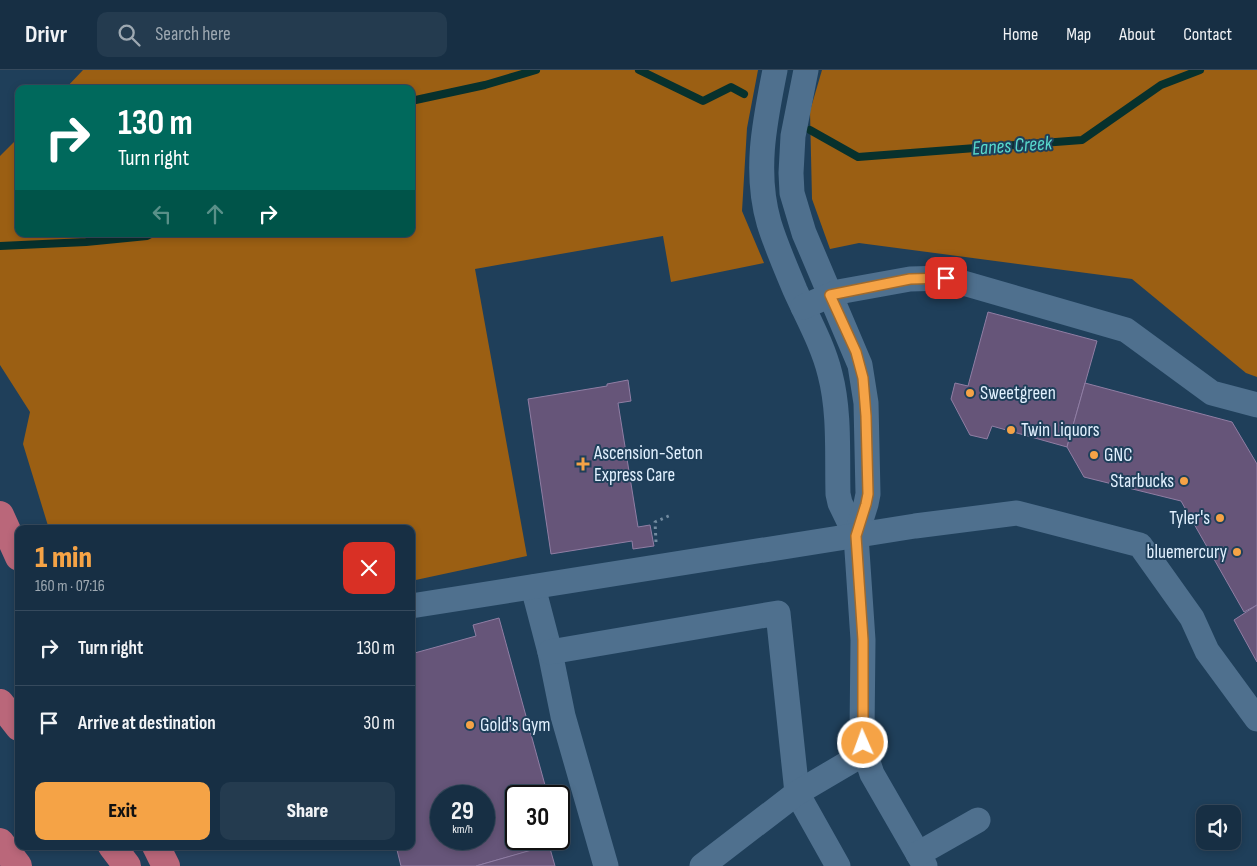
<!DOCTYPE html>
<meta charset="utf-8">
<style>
:root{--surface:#172f44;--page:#243b4f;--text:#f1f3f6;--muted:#9ea9b2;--line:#364a5d;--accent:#f5a346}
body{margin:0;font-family:"Sofia Sans Condensed",sans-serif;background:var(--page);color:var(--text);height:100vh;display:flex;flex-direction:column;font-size:19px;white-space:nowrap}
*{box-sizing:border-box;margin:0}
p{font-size:16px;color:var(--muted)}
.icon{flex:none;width:28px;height:28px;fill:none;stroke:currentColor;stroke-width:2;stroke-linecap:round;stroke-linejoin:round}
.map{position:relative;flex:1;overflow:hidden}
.drawer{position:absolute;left:15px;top:455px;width:400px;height:325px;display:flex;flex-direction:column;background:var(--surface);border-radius:10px;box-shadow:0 2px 8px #0003,0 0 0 1px var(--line)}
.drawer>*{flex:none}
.top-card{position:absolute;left:15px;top:15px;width:400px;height:152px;border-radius:10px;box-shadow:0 2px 8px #0003,0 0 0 1px var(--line);background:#00695c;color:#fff;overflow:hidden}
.controls{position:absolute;left:1196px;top:735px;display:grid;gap:10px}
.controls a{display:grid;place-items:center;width:45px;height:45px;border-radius:10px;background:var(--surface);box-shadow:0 2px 8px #0003,0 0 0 1px var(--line);font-size:25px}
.speed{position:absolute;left:430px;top:715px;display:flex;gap:10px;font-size:25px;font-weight:700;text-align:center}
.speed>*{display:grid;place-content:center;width:65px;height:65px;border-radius:50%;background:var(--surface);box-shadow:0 2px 8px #0003,0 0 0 1px var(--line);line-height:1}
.speed small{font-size:12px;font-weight:400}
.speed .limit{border:2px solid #111;border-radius:8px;background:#fff;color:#111}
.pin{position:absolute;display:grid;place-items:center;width:42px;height:42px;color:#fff;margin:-21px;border-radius:10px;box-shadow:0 2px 8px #0006}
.me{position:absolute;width:55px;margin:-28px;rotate:358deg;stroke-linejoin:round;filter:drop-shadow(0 0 4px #0008)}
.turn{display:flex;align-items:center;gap:18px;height:105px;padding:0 20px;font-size:22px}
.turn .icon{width:65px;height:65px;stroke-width:2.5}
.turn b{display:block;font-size:35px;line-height:42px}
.lanes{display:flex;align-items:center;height:48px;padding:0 20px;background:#0003;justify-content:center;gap:25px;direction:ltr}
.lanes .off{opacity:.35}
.round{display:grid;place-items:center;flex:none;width:52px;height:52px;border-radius:10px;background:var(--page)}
.headline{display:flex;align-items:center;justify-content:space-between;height:85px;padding:0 20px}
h1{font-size:30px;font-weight:800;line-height:38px;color:var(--accent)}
.primary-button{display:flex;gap:10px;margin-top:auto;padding:10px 20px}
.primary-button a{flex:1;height:58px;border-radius:10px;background:var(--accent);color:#111;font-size:20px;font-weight:800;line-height:58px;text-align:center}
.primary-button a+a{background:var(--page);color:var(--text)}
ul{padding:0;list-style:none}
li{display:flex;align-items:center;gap:15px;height:75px;padding:0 20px;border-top:1px solid var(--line)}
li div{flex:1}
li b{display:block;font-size:19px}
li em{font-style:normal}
header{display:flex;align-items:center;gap:30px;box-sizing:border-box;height:70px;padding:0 25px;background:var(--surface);border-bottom:1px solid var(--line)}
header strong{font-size:24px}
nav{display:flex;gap:28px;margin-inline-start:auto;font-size:18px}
.search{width:350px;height:45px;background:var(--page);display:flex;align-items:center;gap:12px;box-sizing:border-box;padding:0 18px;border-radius:10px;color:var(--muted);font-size:19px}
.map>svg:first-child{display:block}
</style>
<header>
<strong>Drivr</strong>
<div class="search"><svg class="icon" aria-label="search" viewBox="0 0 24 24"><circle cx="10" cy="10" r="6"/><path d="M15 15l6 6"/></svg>Search here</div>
<nav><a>Home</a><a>Map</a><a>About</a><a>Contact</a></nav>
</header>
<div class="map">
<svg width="1257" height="796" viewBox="0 0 1257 796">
<rect width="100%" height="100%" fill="#1f3f5a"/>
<g fill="#9b5f13">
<polygon points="83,0 758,0 747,58 742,141 764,193 671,212 663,166 475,199 527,486 411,511 411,459 49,459 23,374 30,342 0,295 0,86 19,67 19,164 411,164 411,19 65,19"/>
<polygon points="822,0 1257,0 1257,307 1246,303 1132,209 859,173 830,179 812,129 810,41"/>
</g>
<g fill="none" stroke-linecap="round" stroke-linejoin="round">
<g stroke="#07312d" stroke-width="8">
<polyline points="639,0 703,31 731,17 744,24"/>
<polyline points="411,31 485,15 536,0"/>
<polyline points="810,60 858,87 1082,70 1161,15 1200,0"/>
<polyline points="0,176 86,172 147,166 151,164"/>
</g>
</g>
<g fill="#665579" stroke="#907ea4" fill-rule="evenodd">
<polygon points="988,242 1097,271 1067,377 992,356 987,369 970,365 951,329 955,313 968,316"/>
<polygon points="628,310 631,331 618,333 638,457 650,455 654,476 633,479 632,471 551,484 528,329 607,316 607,314"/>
<polygon points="1085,313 1232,352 1257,394 1257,535 1244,542 1181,431 1084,407 1067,377"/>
<polygon points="1257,535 1257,592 1234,550"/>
<path d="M 499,548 L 548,726 L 516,726 L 516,769 L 559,769 L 559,764 L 561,772 L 476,796 L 401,796 L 396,776 L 411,776 L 411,584 L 476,566 L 473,555 ZM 441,726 L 484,726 L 484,769 L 441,769 Z"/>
<polygon points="549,775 555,796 476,796"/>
</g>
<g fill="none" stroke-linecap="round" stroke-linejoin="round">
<polyline stroke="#728ba0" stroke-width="3" stroke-dasharray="2.5 4" stroke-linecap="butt" points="656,472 655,452 671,445"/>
<g stroke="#4f708e" stroke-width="25">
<path d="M 775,0 C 765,51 754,101 769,153 C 776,176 786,198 795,220 C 807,247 823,275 830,304 C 840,342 837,385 838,424 L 840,433 L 856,466 L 863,570 L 862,663 L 865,683 L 872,704 L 925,796"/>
<polyline points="806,0 793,66 791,103 792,123 804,163 860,295 866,333 868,424 866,434 856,466"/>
<polyline points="803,237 838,222 910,209 946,208 1126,260 1212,323 1257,335"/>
<polyline points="533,517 550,582 563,646 606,796"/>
<polyline points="411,536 915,456 1017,443 1140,475 1192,548 1207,581 1257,649"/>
<polyline points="550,582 778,543 797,723 838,796"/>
<polyline points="918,784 978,750"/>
<polyline points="702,796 797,723 865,683"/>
</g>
<g stroke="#ba677a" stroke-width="28">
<polyline points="0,445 19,487"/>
<polyline points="0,633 19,657"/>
<polyline points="0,772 18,796"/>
<polyline points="112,776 127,796"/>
<polyline points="156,776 166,796"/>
</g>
</g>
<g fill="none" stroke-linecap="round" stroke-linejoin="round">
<g stroke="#9f6a2e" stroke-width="12">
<polyline id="route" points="863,673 863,570 856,466 866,434 868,424 866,346 863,308 856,282 830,225 910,209 946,208"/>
</g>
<use href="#route" stroke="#f5a346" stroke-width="9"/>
</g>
<g fill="#f5a346" stroke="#1f3f5a" stroke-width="2">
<circle cx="970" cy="323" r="5"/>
<circle cx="1011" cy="360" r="5"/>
<circle cx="1094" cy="385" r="5"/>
<path d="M580.5 386.5h5v5h5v5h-5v5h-5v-5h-5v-5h5z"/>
<circle cx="1184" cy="411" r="5"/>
<circle cx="1220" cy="448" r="5"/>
<circle cx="1237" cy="482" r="5"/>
<circle cx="470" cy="655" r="5"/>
</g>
<g text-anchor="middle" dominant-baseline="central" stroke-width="4" stroke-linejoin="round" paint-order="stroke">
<g font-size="19" fill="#e2f1ff" stroke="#1f3f5a" text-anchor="start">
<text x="980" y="323">Sweetgreen</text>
<text x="1021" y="360">Twin Liquors</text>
<text x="594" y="383">Ascension-Seton<tspan x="594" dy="22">Express Care</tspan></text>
<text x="1104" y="385">GNC</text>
<text x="1174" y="411" text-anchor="end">Starbucks</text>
<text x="1210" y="448" text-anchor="end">Tyler's</text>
<text x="1227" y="482" text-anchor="end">bluemercury</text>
<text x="480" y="655">Gold's Gym</text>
</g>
<g font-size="20" font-style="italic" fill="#58d9cc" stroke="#1f3f5a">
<text transform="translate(1012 76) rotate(-4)">Eanes Creek</text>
</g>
</g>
</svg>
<div class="controls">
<a><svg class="icon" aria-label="sound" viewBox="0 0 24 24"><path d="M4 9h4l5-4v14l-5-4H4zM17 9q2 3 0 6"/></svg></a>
</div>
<div class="speed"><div>29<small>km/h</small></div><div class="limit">30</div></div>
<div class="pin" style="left:946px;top:208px;background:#d93025"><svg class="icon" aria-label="arrive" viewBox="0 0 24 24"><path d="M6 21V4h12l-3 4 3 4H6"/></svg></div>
<svg class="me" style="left:863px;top:673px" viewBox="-20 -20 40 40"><circle r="17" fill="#f5a346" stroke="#fff" stroke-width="3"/><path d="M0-11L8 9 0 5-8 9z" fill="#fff"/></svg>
<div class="top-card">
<div class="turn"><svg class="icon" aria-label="right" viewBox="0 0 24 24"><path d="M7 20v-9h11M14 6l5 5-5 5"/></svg><div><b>130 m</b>Turn right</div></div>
<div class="lanes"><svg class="icon off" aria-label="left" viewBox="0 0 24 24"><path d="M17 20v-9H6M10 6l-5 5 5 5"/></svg><svg class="icon off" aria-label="ahead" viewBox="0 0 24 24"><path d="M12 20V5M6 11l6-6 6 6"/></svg><svg class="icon" aria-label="right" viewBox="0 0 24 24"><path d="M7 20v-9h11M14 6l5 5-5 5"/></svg></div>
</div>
<section class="drawer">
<div class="headline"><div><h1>1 min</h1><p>160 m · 07:16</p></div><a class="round" style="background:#d93025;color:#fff"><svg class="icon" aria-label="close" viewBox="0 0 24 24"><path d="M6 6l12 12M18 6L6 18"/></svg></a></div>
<ul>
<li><svg class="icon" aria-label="right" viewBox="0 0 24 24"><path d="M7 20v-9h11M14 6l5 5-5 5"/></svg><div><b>Turn right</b></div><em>130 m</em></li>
<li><svg class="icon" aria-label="arrive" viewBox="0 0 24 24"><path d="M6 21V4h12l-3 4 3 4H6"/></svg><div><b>Arrive at destination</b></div><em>30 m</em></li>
</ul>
<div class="primary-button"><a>Exit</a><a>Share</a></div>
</section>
</div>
